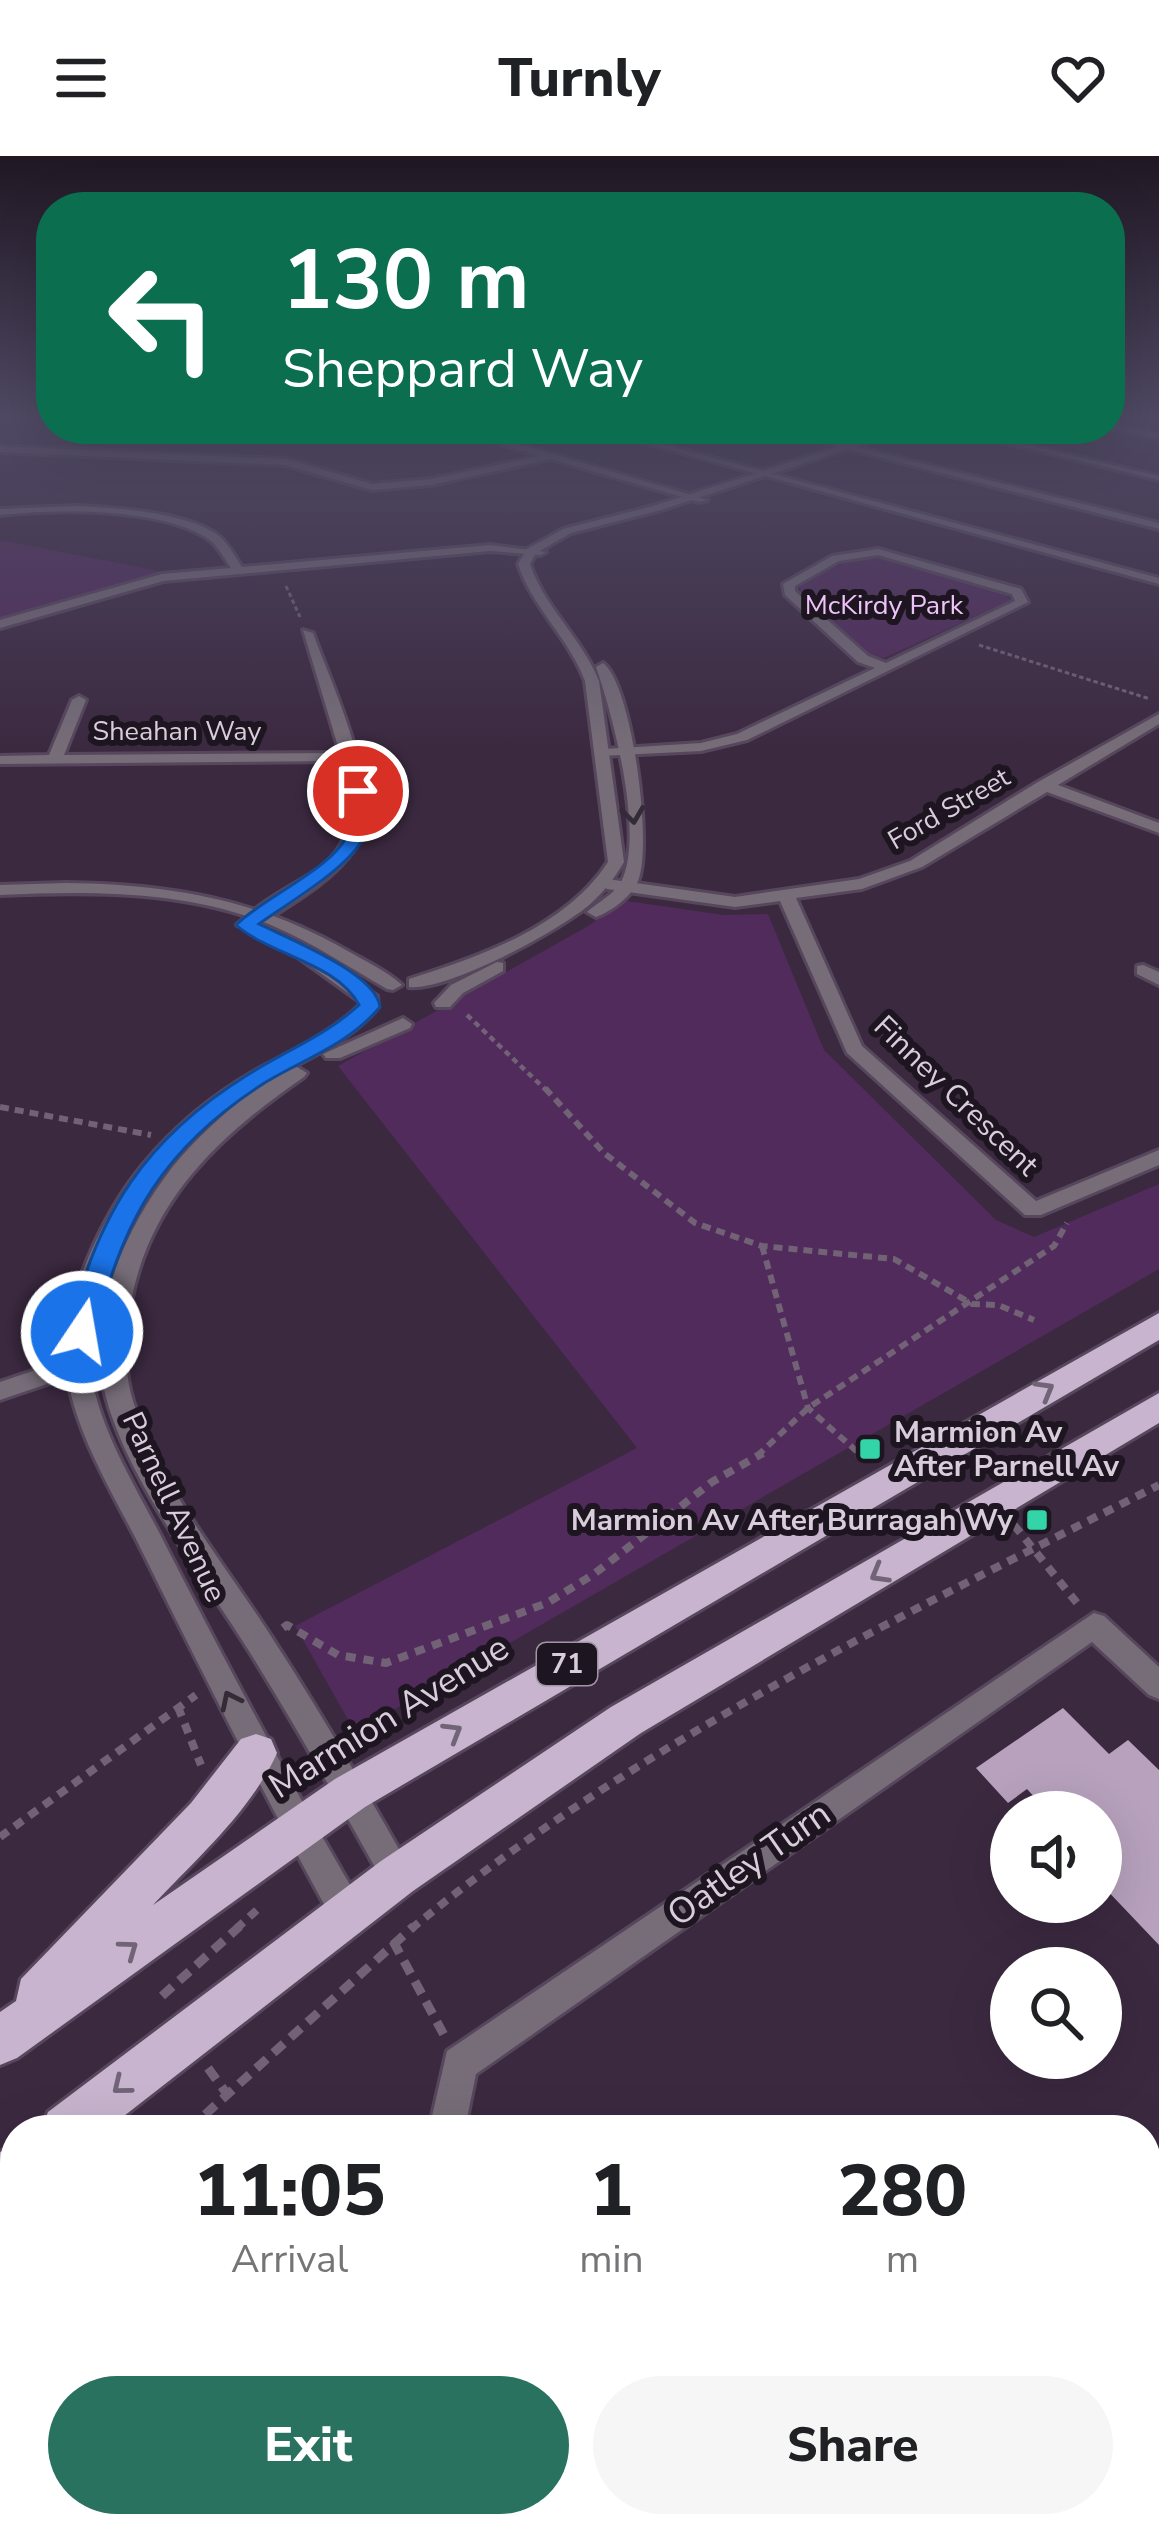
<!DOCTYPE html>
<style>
:root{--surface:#fff;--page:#f6f6f6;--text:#202124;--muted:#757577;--accent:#29725f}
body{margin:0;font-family:"Nunito Sans",sans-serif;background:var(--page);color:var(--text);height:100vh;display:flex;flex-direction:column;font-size:45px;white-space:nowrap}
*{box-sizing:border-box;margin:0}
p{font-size:39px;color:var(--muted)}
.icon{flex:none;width:66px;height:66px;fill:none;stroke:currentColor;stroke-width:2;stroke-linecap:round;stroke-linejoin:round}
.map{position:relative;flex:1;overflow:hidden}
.sheet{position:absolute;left:0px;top:1959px;width:1161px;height:423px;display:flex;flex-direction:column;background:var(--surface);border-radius:48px 48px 0 0;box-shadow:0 12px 48px #0002}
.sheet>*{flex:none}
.banner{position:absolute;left:36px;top:36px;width:1089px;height:252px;border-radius:48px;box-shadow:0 12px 48px #0002;background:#0b6e4f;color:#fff;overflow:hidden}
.buttons{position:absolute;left:990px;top:1635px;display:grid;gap:24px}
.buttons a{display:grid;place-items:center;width:132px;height:132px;border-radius:50%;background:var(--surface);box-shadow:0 12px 48px #0002;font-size:60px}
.pin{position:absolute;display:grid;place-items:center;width:102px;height:102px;color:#fff;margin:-51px;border:6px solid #fff;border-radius:50%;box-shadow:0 3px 12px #0007}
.me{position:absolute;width:132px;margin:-66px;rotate:12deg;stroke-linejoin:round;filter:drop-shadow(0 0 9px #0008)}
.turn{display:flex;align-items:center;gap:42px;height:252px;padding:0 48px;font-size:54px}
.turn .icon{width:156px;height:156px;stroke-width:2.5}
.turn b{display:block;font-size:84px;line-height:102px}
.eta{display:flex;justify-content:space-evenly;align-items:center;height:204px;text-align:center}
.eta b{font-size:72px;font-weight:800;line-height:84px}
.action{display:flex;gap:24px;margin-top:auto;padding:24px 48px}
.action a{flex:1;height:138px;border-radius:72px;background:var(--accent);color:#fff;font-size:48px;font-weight:800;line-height:138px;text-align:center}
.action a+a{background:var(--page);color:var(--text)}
header{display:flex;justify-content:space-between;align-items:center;height:156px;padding:0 48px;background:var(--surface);font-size:54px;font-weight:800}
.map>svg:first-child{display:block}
</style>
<header><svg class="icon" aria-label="menu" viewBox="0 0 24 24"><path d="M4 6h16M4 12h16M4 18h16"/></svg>Turnly<svg class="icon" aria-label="heart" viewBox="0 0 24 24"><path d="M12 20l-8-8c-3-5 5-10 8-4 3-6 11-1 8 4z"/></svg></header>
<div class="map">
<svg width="1159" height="2381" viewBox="0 0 1159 2381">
<rect width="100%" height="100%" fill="#3b2940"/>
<g fill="#512b5b">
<polygon points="0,384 164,416 0,462"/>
<polygon points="864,399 888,400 1000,434 1011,444 884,502 869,500 801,438 799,426"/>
<polygon points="620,744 724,759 768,758 824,894 996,1064 1034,1081 1159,1028 1159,1113 355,1576 295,1470 637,1292 338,910 590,769"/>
</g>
<polygon fill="#b7a1bd" points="1063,1552 1109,1598 1128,1584 1159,1614 1159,1789 1101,1728 1101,1656 1048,1656 1027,1633 1008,1647 976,1612"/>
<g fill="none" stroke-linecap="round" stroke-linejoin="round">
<g stroke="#57475c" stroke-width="6">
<g id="service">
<polygon points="594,273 606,273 1159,422 1159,428"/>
<polygon points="947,273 960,273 1159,320 1159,324"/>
</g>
</g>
<g stroke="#57475c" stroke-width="6">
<g id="minor">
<polygon points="452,273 467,273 708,344 699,346 551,303 431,329 372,334 285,309 0,296 0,290 286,303 372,328 431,323 539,300"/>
<polygon points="769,273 785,273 1159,367 1159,373"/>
<path d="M 77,350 C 116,352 188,356 219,380 C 229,388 235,401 242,411 L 490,389 L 546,396 L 540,399 L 490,395 L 163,425 L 0,472 L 0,464 L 162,418 L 231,412 C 224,402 218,389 207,382 C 158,351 56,353 0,359 L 0,353 Z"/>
<path d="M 878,393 L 1021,433 L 1028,446 L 747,584 L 701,595 L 600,600 L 598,597 L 605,593 L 701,587 L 737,578 L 875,512 L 858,506 L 785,439 L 783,428 L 832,400 ZM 878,399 L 1012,438 L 1015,445 L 886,507 L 868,500 L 795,435 L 795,430 L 839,405 Z"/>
<path d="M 303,474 L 313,477 C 331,528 388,645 355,692 C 330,728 288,749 252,773 L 237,769 C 303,706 371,723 342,605 L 0,608 L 0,600 L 49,599 L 72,544 L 79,540 L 86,544 L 64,599 L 340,597 Z"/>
<polygon points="1159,558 1159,568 1058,629 1159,667 1159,677 1047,636 922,711 862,733 796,742 862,890 1036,1045 1159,994 1159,1009 1041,1059 1025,1059 847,897 780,745 735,751 607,733 599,728 607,723 735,741 859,723 910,705 1038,626"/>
<polygon points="1143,809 1159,816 1159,829 1137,818 1137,810"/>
<polygon points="114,1193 126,1202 123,1208 79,1217 0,1244 0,1226 77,1200"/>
<polygon points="1094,1457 1104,1460 1159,1511 1159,1543 1149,1539 1092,1486 476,1918 466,1967 469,1974 432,1974 430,1969 447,1895"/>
<polygon points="335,2367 384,2367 379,2381 330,2381"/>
<polygon points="665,2367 711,2367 716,2381 670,2381"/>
</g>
</g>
<g stroke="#57475c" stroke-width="6">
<g id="tertiary">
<polygon points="1110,267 1159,277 1159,283 1110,273"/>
<path d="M 894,273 L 909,273 L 661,354 L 571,377 L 536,397 L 530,408 C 544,451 582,482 599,525 L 624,706 C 614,723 603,737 588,750 C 556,776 448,835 409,831 L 409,823 C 479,801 566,771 608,706 L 585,525 C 569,482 532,451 518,408 L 527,393 L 563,373 L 653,350 Z"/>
<path d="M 603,507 C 632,528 653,690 638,725 C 631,741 612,755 596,761 L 587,756 C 598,746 615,738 622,724 C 644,677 613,559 596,511 Z"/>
<path d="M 66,727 C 166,728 258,743 346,794 C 365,805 387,815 402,829 L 393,834 L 387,833 C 349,811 313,787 273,770 C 188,734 91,735 0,739 L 0,729 Z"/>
<path d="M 304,792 L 377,840 L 378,851 C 349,887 304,903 265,926 C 226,949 191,979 162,1014 C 124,1059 84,1148 90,1208 C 96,1272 139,1335 167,1392 C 228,1511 291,1629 359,1744 L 363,1756 L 359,1768 L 347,1772 L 335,1768 C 267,1645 204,1520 142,1395 C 114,1338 72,1274 66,1209 C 59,1148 105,1055 143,1009 C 174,971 213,939 255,915 C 293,894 331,878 362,847 L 298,801 L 295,797 Z"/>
<polygon points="497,806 503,807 503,815 463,837 450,851 436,851 434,847 451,829"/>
<polygon points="403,862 412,868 410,872 340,902 326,902 323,898"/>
<path d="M 297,911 L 307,917 L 304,921 C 221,978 150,1043 131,1146 C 125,1180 123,1212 133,1245 C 159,1328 220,1402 267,1474 C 317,1550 363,1630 408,1709 L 413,1720 L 408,1731 L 397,1736 L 386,1731 C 342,1652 297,1572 249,1495 C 202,1419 111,1304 101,1215 C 93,1144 129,1068 171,1013 C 198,979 256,925 297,911 Z"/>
</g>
</g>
<g stroke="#57475c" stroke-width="6">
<g id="trunk">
<path d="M 1159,1157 L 1159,1184 L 365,1651 L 17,1902 L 0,1909 L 0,1856 L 16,1845 L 21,1823 L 191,1647 L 241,1583 L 256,1578 L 271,1583 L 277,1597 C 251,1655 196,1703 153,1749 L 335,1623 Z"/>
<polygon points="1159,1237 1159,1267 641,1577 413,1735 106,1974 41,1974 48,1956 381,1705 611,1551"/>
<polygon points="15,1989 15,2047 0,2054 0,1996"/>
</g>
</g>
<g stroke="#716276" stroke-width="3" stroke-dasharray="4.5 3" stroke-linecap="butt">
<polyline points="286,430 300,461"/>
<polyline points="979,489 1150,543"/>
</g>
<polyline stroke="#716276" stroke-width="4.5" stroke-dasharray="6 4.5" stroke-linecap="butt" points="467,859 547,935"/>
<g stroke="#716276" stroke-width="6" stroke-dasharray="9 6" stroke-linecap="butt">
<polyline points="545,932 604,997 695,1067 762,1090 894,1103 972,1148 998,1149 1034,1164"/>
<polyline points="0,951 151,979"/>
<polyline points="762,1090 808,1252 862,1300"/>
<polyline points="757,1300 808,1252 1054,1090 1067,1067"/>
</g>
<g stroke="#716276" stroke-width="8" stroke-dasharray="10 8" stroke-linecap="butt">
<polyline points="858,1297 868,1306"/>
<polyline points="1014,1369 1077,1447"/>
<polyline points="283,1472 287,1469 338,1499 386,1507 547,1447 594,1418 712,1326 763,1297"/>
<polyline points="178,1551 201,1609"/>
<polyline points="0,1681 196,1539"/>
<polyline points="236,1773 258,1753"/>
<path d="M 411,1773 C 635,1588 901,1460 1159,1329"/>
</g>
<g stroke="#716276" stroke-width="9" stroke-dasharray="14 9" stroke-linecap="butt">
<polyline points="393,1785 444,1879"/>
<polyline points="162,1840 240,1770"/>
<polyline points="208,1912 227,1938"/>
<polyline points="188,1974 414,1770"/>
<polyline points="0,2149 15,2135"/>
</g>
<use href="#service" fill="#766d78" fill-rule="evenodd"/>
<use href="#minor" fill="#766d78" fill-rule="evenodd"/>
<use href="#tertiary" fill="#766d78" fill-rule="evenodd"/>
<use href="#trunk" fill="#c8b4ce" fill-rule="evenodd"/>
</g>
<defs><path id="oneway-chevron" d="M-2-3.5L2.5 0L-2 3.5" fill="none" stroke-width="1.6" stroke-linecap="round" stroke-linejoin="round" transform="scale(3)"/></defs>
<g stroke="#332b36">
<use href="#oneway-chevron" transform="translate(633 659) rotate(82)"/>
<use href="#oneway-chevron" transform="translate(230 1544) rotate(-116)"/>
</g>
<g stroke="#726477">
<use href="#oneway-chevron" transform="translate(1045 1234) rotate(-30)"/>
<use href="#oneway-chevron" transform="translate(879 1418) rotate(150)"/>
<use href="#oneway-chevron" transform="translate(453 1576) rotate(-31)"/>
<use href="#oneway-chevron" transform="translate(129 1793) rotate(-36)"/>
<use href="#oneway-chevron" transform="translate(121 1930) rotate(141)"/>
</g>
<linearGradient id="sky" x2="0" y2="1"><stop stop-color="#201723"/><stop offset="0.44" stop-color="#4f4964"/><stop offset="1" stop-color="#4f4964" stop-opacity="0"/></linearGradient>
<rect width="1159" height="595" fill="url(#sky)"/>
<path fill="#1a73e8" stroke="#114b97" stroke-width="3" d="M 358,630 L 367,635 C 367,646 370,663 367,674 C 357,708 288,747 259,768 C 289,783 376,817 380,851 C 349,888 306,902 266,926 C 166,989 121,1063 96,1176 L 82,1185 L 73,1183 L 69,1176 C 96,1059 145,982 249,918 C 287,894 325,880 359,849 C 337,807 270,799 236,769 C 263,741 337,711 349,675 C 353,664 350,647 350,635 Z"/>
<g fill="#33d4a8" stroke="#1d1520" stroke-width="4.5">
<rect x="858" y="1281" width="24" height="24" rx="6"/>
<rect x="1025" y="1352" width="24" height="24" rx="6"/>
</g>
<g text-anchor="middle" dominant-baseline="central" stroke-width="12" stroke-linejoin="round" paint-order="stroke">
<g font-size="27" fill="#eec3f9" stroke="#1d1520">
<text x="884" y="449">McKirdy Park</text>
</g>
<g font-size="27" fill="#d9cddc" stroke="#1d1520">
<text x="177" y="575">Sheahan Way</text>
<text transform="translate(949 653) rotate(-30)">Ford Street</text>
</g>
<rect fill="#1d1520" stroke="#a196a4" stroke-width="3" x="537" y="1487" width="60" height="42" rx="9"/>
<g font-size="27" font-weight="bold" fill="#d9cddc">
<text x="567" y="1508">71</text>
</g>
<g font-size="30" fill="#d9cddc" stroke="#1d1520">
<text transform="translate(956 940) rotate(44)">Finney Crescent</text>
<text transform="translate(174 1351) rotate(65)">Parnell Avenue</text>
</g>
<g font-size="30" font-weight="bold" fill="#d9cddc" stroke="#1d1520" text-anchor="start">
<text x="894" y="1276">Marmion Av<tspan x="894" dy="34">After Parnell Av</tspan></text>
<text x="1013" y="1364" text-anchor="end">Marmion Av After Burragah Wy</text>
</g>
<g font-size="36" fill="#d9cddc" stroke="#1d1520">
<text transform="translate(389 1561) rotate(-32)">Marmion Avenue</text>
<text transform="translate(749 1708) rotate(-35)">Oatley Turn</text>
</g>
</g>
</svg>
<div class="buttons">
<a><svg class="icon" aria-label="sound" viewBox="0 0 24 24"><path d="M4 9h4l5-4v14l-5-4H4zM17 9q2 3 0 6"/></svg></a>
<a><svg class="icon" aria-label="search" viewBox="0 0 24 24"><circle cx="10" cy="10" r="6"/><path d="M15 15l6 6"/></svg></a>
</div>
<div class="pin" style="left:358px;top:635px;background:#d93025"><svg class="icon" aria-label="arrive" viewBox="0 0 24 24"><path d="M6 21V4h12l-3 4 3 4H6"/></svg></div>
<svg class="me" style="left:82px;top:1176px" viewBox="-20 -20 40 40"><circle r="17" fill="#1a73e8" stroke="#fff" stroke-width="3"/><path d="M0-11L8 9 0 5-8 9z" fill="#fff"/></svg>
<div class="banner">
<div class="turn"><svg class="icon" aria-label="left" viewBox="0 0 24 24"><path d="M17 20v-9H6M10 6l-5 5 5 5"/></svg><div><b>130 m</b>Sheppard Way</div></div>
</div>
<section class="sheet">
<div class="eta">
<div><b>11:05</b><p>Arrival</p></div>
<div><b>1</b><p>min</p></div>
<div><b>280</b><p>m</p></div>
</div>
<div class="action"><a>Exit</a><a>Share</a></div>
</section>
</div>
